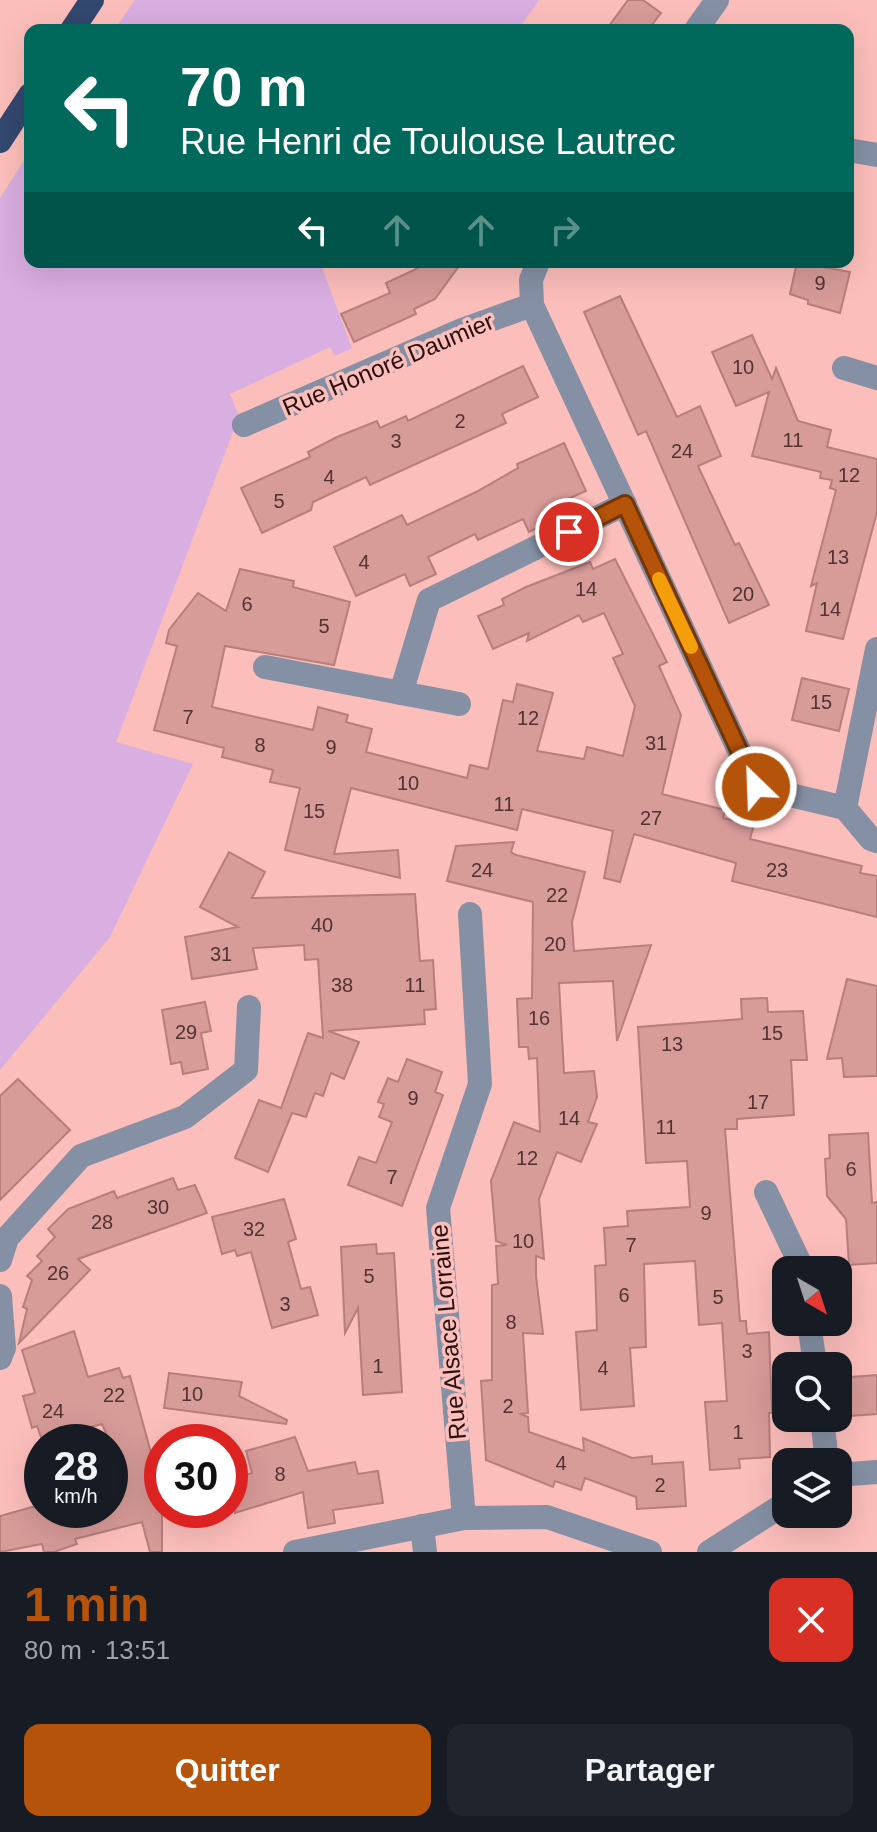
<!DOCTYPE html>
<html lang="fr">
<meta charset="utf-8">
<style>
:root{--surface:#171b24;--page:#20242c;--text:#f1f3f6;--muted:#9ea1a6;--accent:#b45309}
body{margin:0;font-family:Helvetica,sans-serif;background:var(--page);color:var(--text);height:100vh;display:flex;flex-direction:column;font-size:30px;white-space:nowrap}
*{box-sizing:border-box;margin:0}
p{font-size:26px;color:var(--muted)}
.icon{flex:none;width:44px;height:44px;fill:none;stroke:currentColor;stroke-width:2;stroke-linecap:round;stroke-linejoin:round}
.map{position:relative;height:1552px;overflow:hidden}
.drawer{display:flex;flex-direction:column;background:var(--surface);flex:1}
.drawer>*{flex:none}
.top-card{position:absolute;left:24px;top:24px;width:830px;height:244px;border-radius:16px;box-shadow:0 8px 32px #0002;background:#00695c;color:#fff;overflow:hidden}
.needle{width:52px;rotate:141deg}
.buttons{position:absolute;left:772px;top:1256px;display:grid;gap:16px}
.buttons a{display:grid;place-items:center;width:80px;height:80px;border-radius:16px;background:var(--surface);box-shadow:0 8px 32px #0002;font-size:40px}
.speed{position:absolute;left:24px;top:1424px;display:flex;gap:16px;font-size:40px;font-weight:700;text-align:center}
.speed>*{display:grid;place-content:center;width:104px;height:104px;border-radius:50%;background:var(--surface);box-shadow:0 8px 32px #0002;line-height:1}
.speed small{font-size:20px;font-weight:400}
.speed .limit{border:12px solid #d22;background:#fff;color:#111}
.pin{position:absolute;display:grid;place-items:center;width:68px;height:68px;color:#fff;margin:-34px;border:4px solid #fff;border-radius:50%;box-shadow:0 2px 8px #0007}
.me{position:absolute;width:88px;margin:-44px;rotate:336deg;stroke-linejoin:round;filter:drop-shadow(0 0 6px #0008)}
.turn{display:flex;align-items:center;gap:28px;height:168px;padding:0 24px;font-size:36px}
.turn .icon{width:104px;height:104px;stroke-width:2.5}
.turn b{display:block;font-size:56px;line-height:68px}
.lanes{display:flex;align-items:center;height:76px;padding:0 24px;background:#0003;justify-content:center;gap:40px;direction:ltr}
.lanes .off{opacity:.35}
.round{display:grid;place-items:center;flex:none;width:84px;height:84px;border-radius:16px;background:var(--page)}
.summary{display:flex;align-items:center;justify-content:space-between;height:136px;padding:0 24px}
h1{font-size:48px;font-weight:700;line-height:60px;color:var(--accent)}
.action{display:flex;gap:16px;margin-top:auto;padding:16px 24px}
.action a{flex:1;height:92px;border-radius:16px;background:var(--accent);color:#fff;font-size:32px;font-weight:700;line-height:92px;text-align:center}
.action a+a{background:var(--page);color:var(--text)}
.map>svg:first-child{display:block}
</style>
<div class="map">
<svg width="877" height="1552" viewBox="0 0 877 1552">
<rect width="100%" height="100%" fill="#fcbebb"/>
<g fill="#d9aee0">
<polygon points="135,0 539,0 518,30 114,30"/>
<polygon points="30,151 30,262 320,262 352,348 335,356 330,347 230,394 239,416 116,742 193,764 110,937 0,1070 0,198"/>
</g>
<g fill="#d79b98" stroke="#b77e7c" stroke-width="2">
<polygon points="628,0 643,0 661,13 648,30 606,30"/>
<polygon points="431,262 462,262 435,299 414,309 416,314 354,342 341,314 390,293 386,283"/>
<polygon points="797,262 850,272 840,313 808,304 808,300 790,294"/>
<polygon points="620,296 677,417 700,406 721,456 698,466 735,545 739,543 769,605 729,623 646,431 638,435 584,312"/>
<polygon points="752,335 772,379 776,368 798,421 831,430 827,447 877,459 877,512 843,639 806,631 817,583 811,586 836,490 830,488 832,480 820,478 821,472 752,456 769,392 736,406 712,352"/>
<polygon points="523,366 538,397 502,414 506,423 370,485 366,477 313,502 311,510 262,533 241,488 310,457 308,452 337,437 377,421 380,428 406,416 408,421"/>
<polygon points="564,443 586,491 552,506 557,518 529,532 523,519 478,540 475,534 428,557 436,574 410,586 405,574 356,596 334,547 402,515 407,525 476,492 518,468 517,464"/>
<polygon points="615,559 667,662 659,666 681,715 662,794 725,810 723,818 754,825 750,839 862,866 860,873 877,876 877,917 732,881 736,863 634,834 620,882 604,878 613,831 522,809 517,830 351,788 334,854 398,850 400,878 285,850 300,788 270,782 273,770 222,757 224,748 154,730 177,646 166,643 169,630 198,593 226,611 240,569 294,581 293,587 350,602 334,665 225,646 212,707 313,730 318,707 348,715 346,722 372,729 366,752 467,778 470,765 488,769 503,700 513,702 517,684 553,693 537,751 584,759 587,747 623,756 635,706 613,658 623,654 604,613 583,622 579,615 527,641 529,633 493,649 478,616 504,605 502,599 526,587 590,562 593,569"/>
<polygon points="802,678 849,689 839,731 792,720"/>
<polygon points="514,842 511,852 516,855 585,872 572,922 574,951 651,945 617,1041 613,981 559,983 564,1073 594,1071 597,1097 588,1122 597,1124 581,1162 557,1152 539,1199 544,1259 536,1256 536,1276 543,1334 523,1333 528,1413 521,1414 528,1417 529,1432 584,1451 583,1438 632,1458 652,1456 652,1464 683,1462 686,1506 637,1509 636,1497 585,1478 581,1490 555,1481 553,1487 486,1460 481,1381 492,1380 492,1285 498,1284 496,1246 507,1245 496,1241 491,1181 514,1122 540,1132 537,1058 529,1059 528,1047 519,1047 517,999 532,998 533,902 447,881 456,846"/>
<polygon points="229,852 265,872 252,898 415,894 420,961 433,960 436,1009 424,1010 425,1024 328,1031 359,1042 344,1079 331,1073 323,1096 315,1093 306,1117 292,1113 268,1172 235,1158 259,1100 281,1108 308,1033 323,1038 318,959 305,960 304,945 253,948 257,969 192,979 185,937 238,927 200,907"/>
<polygon points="847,979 877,986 877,1076 844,1077 842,1058 827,1059"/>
<polygon points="767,998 768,1012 803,1011 807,1060 791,1060 794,1115 737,1119 737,1129 725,1129 740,1321 746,1321 747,1334 769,1332 772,1413 769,1413 770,1457 739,1459 740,1468 710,1470 705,1402 727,1401 722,1323 699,1325 695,1261 644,1264 646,1347 630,1348 634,1406 581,1410 576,1332 597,1330 595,1266 606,1265 604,1228 628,1226 627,1211 690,1207 687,1161 646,1163 638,1027 742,1019 741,999"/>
<polygon points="205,1002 211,1031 201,1033 208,1069 183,1074 181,1062 171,1064 162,1010"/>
<polygon points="407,1059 442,1072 435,1092 443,1095 402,1206 348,1185 359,1157 376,1163 392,1122 379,1117 384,1104 378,1102 388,1078 398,1082"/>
<polygon points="18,1079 70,1130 0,1200 0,1096"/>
<polygon points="868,1133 872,1203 877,1202 877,1263 849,1265 846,1219 827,1196 825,1159 830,1158 829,1135"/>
<polygon points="173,1178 178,1190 195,1185 207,1213 78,1259 90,1270 19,1343 27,1309 23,1307 32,1280 27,1276 42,1261 37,1256 55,1237 48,1229 68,1209 114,1191 117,1198"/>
<polygon points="284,1199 296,1239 288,1242 301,1289 310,1287 318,1315 272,1328 251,1252 237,1256 235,1250 222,1254 212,1217"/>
<polygon points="376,1244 377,1254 394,1253 402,1392 363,1395 358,1308 345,1333 341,1247"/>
<polygon points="74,1331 88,1377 119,1368 123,1378 130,1376 162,1493 162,1552 150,1552 142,1522 75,1539 77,1544 54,1552 44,1552 42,1544 0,1552 0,1516 32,1507 110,1510 110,1442 102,1424 42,1440 37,1426 32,1428 23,1396 35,1393 22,1350"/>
<polygon points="169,1373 242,1382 239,1396 287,1420 286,1424 164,1408"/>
<polygon points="877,1375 877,1414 838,1417 838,1378"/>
<polygon points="295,1437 308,1471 355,1462 358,1474 378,1471 383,1503 333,1510 335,1523 308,1528 303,1492 235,1513 230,1479 252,1473 246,1451"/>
</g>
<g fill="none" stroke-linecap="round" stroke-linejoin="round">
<g stroke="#8590a4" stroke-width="24">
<polyline points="696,30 717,0"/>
<polyline points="848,150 877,155"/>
<polyline points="538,262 531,280 532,305 756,787 845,808 871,839 877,841"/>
<polyline points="844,368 877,378"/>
<polyline points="244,425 462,330 532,305"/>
<polyline points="265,667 459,704"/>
<polyline points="401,693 429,600 625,504"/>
<polyline points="845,808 877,649"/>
<polyline points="766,1192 803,1270"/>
<polyline points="0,1260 7,1238 81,1156 185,1117 246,1070 249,1007"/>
<polyline points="0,1296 4,1348 0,1358"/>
<polyline points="809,1322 815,1366"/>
<polyline points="822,1418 827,1462"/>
<polyline points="838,1475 877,1472"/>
<polyline points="464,1518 438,1208 480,1084 470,914"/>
<polyline points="422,1526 425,1552"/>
<polyline points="295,1552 464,1518 547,1517 650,1552"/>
<polyline points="709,1552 786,1503"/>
</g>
<g stroke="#33486f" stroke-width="24">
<polyline points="72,30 92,0"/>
<polyline points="0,141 30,95"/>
</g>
</g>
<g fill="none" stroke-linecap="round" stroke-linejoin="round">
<g stroke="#753606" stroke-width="20">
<polyline id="route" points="569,532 625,504 756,787"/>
</g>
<use href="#route" stroke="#b45309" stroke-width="14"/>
<polyline stroke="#f59e0b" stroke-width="14" points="659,579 691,647"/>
</g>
<g text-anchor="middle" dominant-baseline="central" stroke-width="7" stroke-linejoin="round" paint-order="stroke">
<g font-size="20" fill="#523331">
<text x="820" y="283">9</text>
<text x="743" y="367">10</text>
<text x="460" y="421">2</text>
<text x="793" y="440">11</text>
<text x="396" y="441">3</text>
<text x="682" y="451">24</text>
<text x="849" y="475">12</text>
<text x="329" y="477">4</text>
<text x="279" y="501">5</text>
<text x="838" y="557">13</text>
<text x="364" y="562">4</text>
<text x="586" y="589">14</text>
<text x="743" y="594">20</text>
<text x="247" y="604">6</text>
<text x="830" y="609">14</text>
<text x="324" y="626">5</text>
<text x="821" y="702">15</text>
<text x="188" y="717">7</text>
<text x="528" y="718">12</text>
<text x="656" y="743">31</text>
<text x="260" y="745">8</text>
<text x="331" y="747">9</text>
<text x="408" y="783">10</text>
<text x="504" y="804">11</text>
<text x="314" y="811">15</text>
<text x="651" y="818">27</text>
<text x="482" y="870">24</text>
<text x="777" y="870">23</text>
<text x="557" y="895">22</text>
<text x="322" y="925">40</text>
<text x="555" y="944">20</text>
<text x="221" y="954">31</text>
<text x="342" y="985">38</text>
<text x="415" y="985">11</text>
<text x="539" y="1018">16</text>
<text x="186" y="1032">29</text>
<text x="772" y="1033">15</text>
<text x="672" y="1044">13</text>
<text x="413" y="1098">9</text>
<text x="758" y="1102">17</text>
<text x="569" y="1118">14</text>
<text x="666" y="1127">11</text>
<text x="527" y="1158">12</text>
<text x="851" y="1169">6</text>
<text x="392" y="1177">7</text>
<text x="158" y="1207">30</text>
<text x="706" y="1213">9</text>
<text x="102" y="1222">28</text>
<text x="254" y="1229">32</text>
<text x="523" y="1241">10</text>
<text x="631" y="1245">7</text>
<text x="58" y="1273">26</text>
<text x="369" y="1276">5</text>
<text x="624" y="1295">6</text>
<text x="718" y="1297">5</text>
<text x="285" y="1304">3</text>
<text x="511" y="1322">8</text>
<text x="747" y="1351">3</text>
<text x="378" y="1366">1</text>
<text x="603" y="1368">4</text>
<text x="192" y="1394">10</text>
<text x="114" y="1395">22</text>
<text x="508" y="1406">2</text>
<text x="53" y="1411">24</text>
<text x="738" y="1432">1</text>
<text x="561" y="1463">4</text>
<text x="280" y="1474">8</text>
<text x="660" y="1485">2</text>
</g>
<g font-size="24" fill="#25100f" stroke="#fcbebb">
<text transform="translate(388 364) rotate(-23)">Rue Honoré Daumier</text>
<text transform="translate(448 1332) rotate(-95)">Rue Alsace Lorraine</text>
</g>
</g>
</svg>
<div class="buttons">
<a><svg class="needle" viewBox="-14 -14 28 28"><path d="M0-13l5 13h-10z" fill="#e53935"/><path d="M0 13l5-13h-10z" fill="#9ea1a6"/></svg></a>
<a><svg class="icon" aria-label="search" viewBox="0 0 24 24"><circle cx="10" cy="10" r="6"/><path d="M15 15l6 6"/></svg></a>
<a><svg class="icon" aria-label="layers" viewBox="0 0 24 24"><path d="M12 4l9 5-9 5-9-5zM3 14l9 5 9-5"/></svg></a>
</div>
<div class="speed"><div>28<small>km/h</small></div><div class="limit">30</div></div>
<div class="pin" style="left:569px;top:532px;background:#d93025"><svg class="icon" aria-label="arrive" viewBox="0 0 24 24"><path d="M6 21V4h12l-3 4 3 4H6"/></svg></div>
<svg class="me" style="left:756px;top:787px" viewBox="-20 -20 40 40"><circle r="17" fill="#b45309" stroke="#fff" stroke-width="3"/><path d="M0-11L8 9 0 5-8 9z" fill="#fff"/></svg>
<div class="top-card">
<div class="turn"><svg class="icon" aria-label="left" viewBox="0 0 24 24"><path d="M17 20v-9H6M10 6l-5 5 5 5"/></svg><div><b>70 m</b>Rue Henri de Toulouse Lautrec</div></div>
<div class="lanes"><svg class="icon" aria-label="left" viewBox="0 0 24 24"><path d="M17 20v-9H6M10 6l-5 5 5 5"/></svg><svg class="icon off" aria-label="ahead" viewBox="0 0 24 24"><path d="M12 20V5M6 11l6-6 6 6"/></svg><svg class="icon off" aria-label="ahead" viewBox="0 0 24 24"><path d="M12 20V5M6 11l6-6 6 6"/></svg><svg class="icon off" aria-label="right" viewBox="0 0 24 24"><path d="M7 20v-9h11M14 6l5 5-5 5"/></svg></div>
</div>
</div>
<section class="drawer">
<div class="summary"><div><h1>1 min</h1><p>80 m · 13:51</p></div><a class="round" style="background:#d93025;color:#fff"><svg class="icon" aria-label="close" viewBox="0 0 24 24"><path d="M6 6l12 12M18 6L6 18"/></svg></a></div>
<div class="action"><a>Quitter</a><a>Partager</a></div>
</section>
